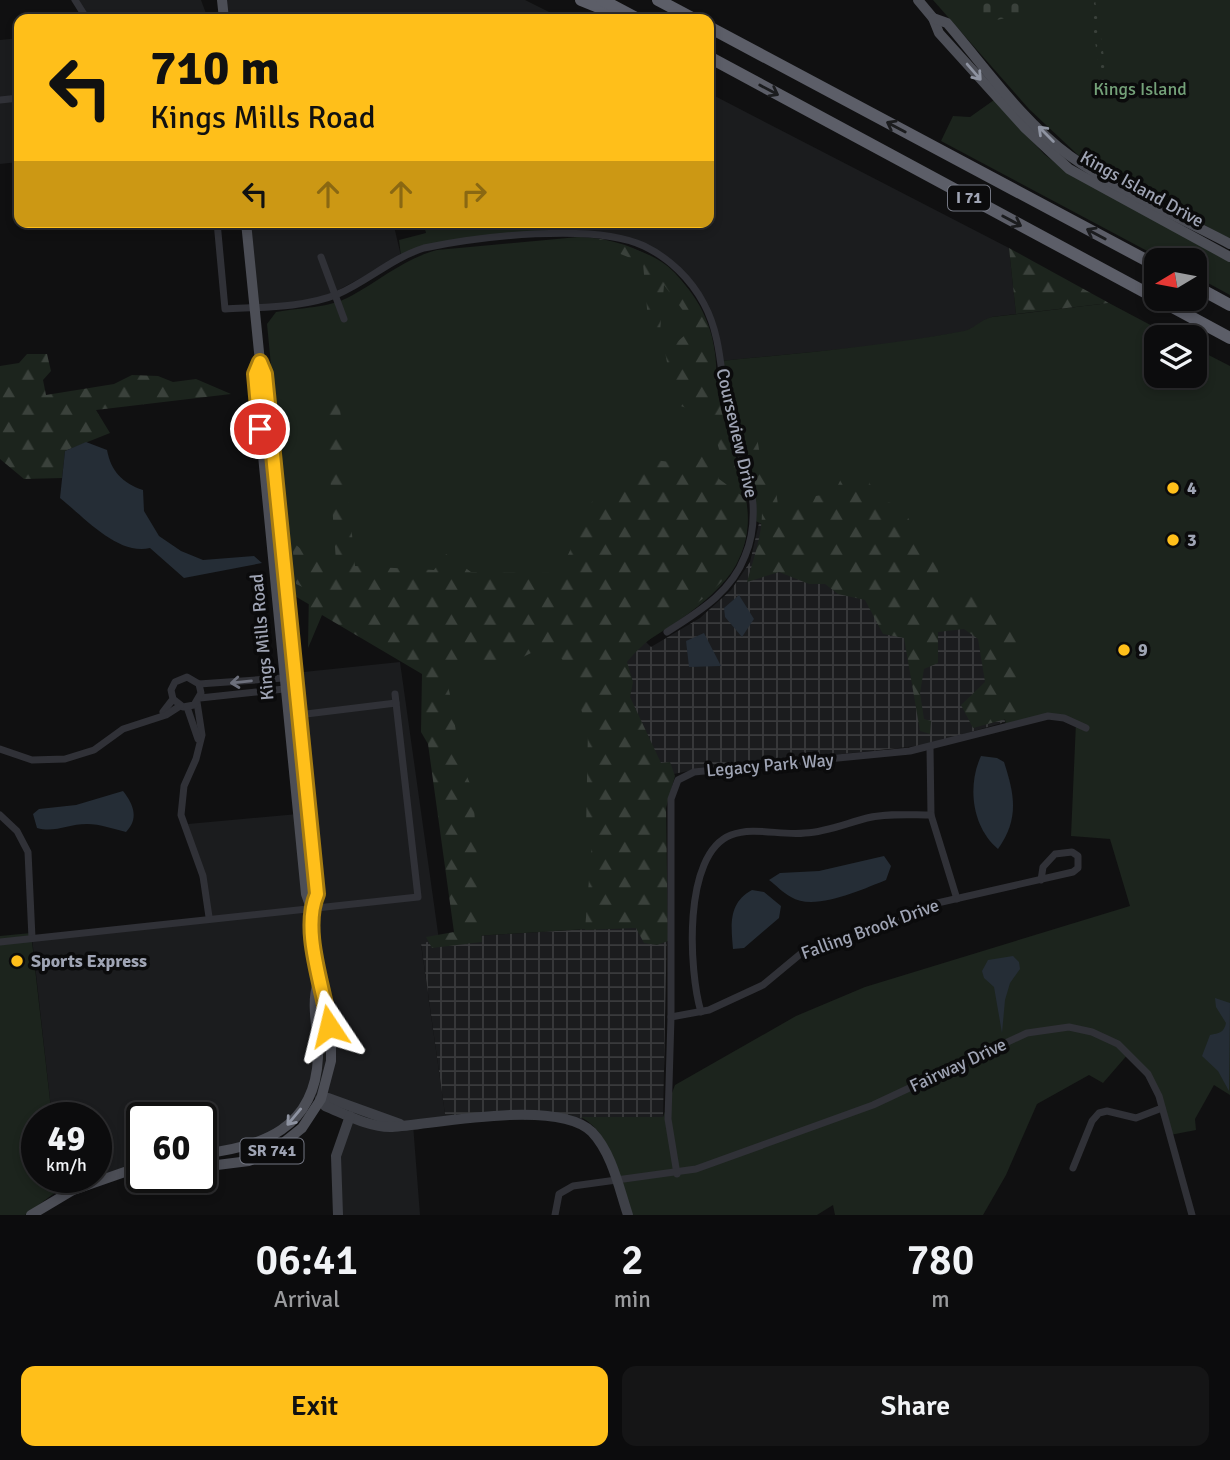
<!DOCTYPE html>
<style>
:root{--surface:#0c0c0d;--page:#151516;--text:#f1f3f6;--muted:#9a9b9d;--line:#2c2c2e;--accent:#ffbf1a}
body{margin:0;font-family:Signika,sans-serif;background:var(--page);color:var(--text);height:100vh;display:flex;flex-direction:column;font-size:26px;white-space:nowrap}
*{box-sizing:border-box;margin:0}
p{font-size:23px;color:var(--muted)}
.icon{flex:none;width:38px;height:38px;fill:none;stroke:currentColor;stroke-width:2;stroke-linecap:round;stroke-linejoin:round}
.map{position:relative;height:1215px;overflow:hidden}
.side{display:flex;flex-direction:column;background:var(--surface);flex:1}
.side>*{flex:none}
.top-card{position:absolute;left:14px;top:14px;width:700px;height:214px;border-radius:14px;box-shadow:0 4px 10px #0003,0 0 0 2px var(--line);background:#ffbf1a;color:#111;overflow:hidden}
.needle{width:46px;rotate:260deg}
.tools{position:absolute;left:1144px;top:248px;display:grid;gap:14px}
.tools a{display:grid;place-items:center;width:63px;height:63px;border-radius:14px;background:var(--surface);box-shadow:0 4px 10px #0003,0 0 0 2px var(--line);font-size:35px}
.speed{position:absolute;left:21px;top:1102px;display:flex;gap:14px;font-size:35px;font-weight:700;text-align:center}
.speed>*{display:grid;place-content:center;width:91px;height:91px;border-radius:50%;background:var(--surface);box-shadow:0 4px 10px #0003,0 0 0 2px var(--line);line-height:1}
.speed small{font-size:18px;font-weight:400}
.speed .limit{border:4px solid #111;border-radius:10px;background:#fff;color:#111}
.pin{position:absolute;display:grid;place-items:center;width:60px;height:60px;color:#fff;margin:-30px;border:4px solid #fff;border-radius:50%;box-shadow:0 2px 7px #0007}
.me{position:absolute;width:77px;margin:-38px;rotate:350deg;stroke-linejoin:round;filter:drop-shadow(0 0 5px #0008)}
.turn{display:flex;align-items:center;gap:24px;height:147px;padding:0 21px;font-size:32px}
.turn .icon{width:91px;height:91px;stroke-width:2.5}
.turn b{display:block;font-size:49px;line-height:60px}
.lanes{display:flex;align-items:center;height:66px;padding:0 21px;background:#0003;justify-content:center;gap:35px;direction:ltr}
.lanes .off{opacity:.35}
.eta{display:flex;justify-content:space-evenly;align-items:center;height:119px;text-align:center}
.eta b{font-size:42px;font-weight:600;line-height:49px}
.cta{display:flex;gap:14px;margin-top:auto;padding:14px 21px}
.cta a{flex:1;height:80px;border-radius:14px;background:var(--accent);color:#111;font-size:28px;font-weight:600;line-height:80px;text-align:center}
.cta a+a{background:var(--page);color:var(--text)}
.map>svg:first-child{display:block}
</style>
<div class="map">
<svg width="1230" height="1215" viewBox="0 0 1230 1215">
<defs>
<pattern id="industrial-grid" width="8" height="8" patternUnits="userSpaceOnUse" patternTransform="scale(1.75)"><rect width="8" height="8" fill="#1b1c1e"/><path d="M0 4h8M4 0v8" fill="none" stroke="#393a3c"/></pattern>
<pattern id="forest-firs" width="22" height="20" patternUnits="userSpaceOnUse" patternTransform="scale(1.75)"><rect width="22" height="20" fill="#1c241d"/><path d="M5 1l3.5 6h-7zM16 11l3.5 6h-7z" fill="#3a413b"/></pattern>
<pattern id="cemetery-stones" width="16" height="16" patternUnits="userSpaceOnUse" patternTransform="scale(1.75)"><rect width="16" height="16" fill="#1c241d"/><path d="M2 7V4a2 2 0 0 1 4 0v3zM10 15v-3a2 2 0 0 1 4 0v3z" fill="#3a413b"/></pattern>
<pattern id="garden-dots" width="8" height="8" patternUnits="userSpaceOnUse" patternTransform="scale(1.75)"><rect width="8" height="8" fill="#1c241d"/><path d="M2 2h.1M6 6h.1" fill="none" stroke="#3a413b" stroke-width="1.8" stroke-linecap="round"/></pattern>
</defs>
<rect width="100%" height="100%" fill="#101011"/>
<g fill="#1b1c1e">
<polygon points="75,0 201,0 208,19 87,19"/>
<polygon points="222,0 525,0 563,19 224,19"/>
<polygon points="19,38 19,162 0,164 0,40"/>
<polygon points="709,93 1009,248 1016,314 992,317 968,331 885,345 721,361 705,304 668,261 626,239 559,233 558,222 709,222"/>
<polygon points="246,222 393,222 401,256 324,298 254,307"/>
<polygon points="400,662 439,940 421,944 446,1121 413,1124 420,1215 340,1215 336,1156 353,1110 310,1096 275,1136 201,1154 201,1118 142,1118 142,1166 73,1190 66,1178 96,1178 96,1118 52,1118 32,938 208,917 188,824 298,814 306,894 317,894 294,673"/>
</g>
<g fill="url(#industrial-grid)">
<polygon points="759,523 991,630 1005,722 926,745 693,770 664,776 612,663 645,641 651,647 700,618 731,590 750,562"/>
<polygon points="667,924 663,1117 446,1121 421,943 459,937"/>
</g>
<g fill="#1c241d">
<polygon points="933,0 1230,0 1230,239 1079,156 1029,109"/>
<polygon points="994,100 1044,154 1067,172 1230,262 1230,295 1195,276 1195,261 1166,261 941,141 953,116 970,117"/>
<polygon points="423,222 558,222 559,233 442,244 401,256 399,240 426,233"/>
<path d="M 578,237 C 612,244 650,247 675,273 C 695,295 711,324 715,353 C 717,367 716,382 718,395 C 728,451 767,508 736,565 C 714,605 650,638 612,663 L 667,924 L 459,937 L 424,672 L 293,595 L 267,324 L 276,312 C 302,307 327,309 351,296 C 381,280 403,259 437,250 Z"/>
<path d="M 1109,303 L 1175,338 L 1157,338 L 1157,376 L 1195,376 L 1195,348 L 1230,366 L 1230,1095 L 1214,1085 L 1195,1119 L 1196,1130 L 1170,1135 L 1159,1096 L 1129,1053 L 1103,1083 L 1089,1075 L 1037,1104 L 1006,1175 L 983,1215 L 835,1215 L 833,1205 L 817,1215 L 628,1215 C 617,1180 615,1136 581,1117 L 663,1117 L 675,1085 L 796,1016 L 865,987 L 1130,906 L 1110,839 L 1071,836 L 1076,722 L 1048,716 L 1006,726 L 991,630 L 753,520 L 753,506 L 730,419 L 721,361 C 802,353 883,346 964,331 C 972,330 980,320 992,317 Z"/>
<polygon points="31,933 52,1118 37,1118 37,1178 62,1178 64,1186 25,1215 0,1215 0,936"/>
</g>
<g fill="url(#forest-firs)">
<path d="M 578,237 C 637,238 692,272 710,330 C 717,351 714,373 718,395 C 722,419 732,444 739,468 L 734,477 L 725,469 L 709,416 L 675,404 L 665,352 L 684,336 L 695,341 L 699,332 L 664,285 L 659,343 L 650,343 L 643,263 Z"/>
<polygon points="1009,248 1109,303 1016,314"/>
<polygon points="27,354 47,354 51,371 43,380 46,395 114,384 132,375 158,376 173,382 196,379 231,394 96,410 110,433 65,451 62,478 24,479 0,459 0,366 19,363"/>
<path d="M 338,387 L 355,566 L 434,570 L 446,554 L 471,572 L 554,573 C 573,560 578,518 595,498 C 606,485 638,476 654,460 L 679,463 L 680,469 L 689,471 L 698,451 L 713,455 L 719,479 L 745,498 C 764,586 672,608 627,662 L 633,682 L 630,697 L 661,763 L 670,762 L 675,776 L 666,808 L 668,941 L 657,945 L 644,943 L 636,928 L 585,930 L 592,841 L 586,832 L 588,728 L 562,659 L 539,649 L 521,658 L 440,666 C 460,705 450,749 473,789 L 482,942 L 432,948 L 426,937 L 454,932 L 428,744 L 421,732 L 422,674 L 322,615 L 308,648 L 309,590 L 296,584 L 292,542 L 337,576 L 324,388 Z"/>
<path d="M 747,434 L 757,437 L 763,474 L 775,484 L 778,505 L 793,509 L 811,506 L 816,496 L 834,493 L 846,469 L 866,474 L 875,496 L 904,509 C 913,531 926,543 936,562 C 940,571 937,583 944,594 C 1028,583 1022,657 1017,716 L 973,728 L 961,705 L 985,682 L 978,639 L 964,629 L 938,632 L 938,663 L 924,669 L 920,693 L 924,719 L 931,721 L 930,734 L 920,731 L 904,638 L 883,634 L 865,600 L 838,594 L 825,584 L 809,584 L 779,572 L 747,582 C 753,560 762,536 762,513 C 761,487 739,457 747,434 Z"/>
</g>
<polygon fill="url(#cemetery-stones)" points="980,0 1036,0 1038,11 983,23"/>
<polygon fill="url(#garden-dots)" points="1089,0 1095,0 1108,82 1101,82"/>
<g fill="#252d36">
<path d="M 86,442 L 107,450 C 111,471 122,483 143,490 L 144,511 L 159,536 L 181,551 L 203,560 L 254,556 L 262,563 L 184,578 L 150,548 C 118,556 84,517 60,498 L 65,451 Z"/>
<polygon points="739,595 754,619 742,637 725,617 724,608"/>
<polygon points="704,633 721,666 689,667 686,641"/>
<path d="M 981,756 L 997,758 L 1004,762 C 1015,796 1019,819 998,849 C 972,827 967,786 981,756 Z"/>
<path d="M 123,791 C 134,805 139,819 126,832 C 114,829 100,824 87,824 C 68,824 55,833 37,828 L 33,814 L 39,809 L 76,805 Z"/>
<path d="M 884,856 L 891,866 L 886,880 C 863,889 814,912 791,897 C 783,893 776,885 769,880 L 780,873 L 819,871 Z"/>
<path d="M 752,890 L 764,892 L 781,906 L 779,918 L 744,948 L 733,949 C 731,925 728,903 752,890 Z"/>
<polygon points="1013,956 1019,962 1020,969 1010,983 1005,1000 1002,1033 994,987 984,978 982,971 988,960"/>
<path d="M 1215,998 L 1230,1003 L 1229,1091 L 1218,1071 L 1202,1056 L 1210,1035 C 1219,1033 1224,1033 1226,1023 L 1216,1007 Z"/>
</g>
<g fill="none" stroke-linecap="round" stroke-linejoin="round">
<g stroke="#303137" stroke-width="7">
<polyline points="75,0 87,19"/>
<polyline points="0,100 19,98"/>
<path d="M 217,222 L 225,309 C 260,307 304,308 338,294 C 368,281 392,258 424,248 C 478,237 594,222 644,246 C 669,258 691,279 704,304 C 723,339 720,379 729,417 C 736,446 750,474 753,504 C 754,522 752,540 745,556 C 731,593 698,612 667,632"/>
<polyline points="321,257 344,319"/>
<polyline points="199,684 283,678"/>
<polyline points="200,698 284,689"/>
<polyline points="197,702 202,735 196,759 184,786 181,815 203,876 209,917"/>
<polyline points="187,707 198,739"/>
<polyline points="163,712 173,699 171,690 175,682 187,677 199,684 201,693 194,705 183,707 173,699"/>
<polyline points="298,715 396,703"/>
<polyline points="930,747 931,815 957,899"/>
<polyline points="0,749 32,760 65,759 94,750 123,729 166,715 180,706"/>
<polyline points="0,815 17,831 28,852 32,938"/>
<polyline points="0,942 418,897 395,694"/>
<path d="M 701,1012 C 689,972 682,854 731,835 C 754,826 781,836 805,833 C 827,832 847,823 867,818 C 888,813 910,815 931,815"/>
<polyline points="671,1017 709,1010 763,985 804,951 884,928 933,904 1073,872 1078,868 1078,856 1072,852 1055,854 1043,867 1041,880"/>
<polyline points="1073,1168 1092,1121 1099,1113 1107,1111 1136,1118 1162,1108"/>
<polyline points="677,1174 668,1119 671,1017 671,799 678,780 694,772 910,751 1048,716 1064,718 1086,728"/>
<polyline points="555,1215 559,1194 573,1186 696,1169 873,1105 1027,1033 1069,1027 1092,1032 1118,1044 1148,1074 1159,1096 1192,1215"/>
</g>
<g stroke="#3e4047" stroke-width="10">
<polyline points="320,1099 328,1098 400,1124"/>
<path d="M 324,1100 L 325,1106 C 345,1114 370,1128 392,1127 C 437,1124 558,1098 592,1132 C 612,1153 619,1188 628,1215"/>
<polyline points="338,1215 336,1156 350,1116"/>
</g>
<g stroke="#4c4e56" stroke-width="10">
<polyline points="222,0 224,19"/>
<polyline points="918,0 933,18 939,33 1024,127 1069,169 1230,257"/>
<path d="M 933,18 L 947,23 C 985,67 1022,121 1070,156 C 1119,191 1177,216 1230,244"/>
<polyline points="246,222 260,362 266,374 317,895 311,908"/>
<path d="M 201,1154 C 262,1147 315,1129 318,1057 C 319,1031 310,1007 318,982"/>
<polyline points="201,1167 249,1161 277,1148 302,1128 321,1099 331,1061 331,1043 325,997 318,982 311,908 306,894 255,374 260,362"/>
<polyline points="31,1215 73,1190 142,1166"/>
</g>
<g stroke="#5c5e68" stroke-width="12">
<polyline points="581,0 628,19"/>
<polyline points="602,0 638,19"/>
<polyline points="658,0 694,19"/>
<polyline points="709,27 1157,266"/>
<polyline points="709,57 1230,338"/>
<polyline points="1195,286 1230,305"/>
</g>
</g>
<defs><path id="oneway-shaft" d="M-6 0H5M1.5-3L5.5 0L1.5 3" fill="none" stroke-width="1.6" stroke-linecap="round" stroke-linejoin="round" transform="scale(1.75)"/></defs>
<g stroke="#8e93a1">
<use href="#oneway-shaft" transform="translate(974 72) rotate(49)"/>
<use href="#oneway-shaft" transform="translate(1046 134) rotate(-135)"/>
<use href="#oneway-shaft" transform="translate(294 1117) rotate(130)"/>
</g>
<g stroke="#1b1c1e">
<use href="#oneway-shaft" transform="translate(769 90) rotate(28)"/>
<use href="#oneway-shaft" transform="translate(896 127) rotate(-152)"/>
<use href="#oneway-shaft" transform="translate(1012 221) rotate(28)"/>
<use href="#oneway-shaft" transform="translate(1096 234) rotate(-152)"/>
</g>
<use stroke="#6d707c" href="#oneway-shaft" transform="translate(241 682) rotate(174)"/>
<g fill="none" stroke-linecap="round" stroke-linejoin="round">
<g stroke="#a67c11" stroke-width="18">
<path id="route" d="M 260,429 L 255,374 L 260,362 L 265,374 L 317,894 C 301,931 324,988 329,1026"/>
</g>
<use href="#route" stroke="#ffbf1a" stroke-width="12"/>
</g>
<g fill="#ffbf1a" stroke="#0b0b0c" stroke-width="2.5">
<circle cx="1173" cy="488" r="7"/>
<circle cx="1173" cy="540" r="7"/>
<circle cx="1124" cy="650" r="7"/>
<circle cx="17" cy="961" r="7"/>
</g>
<g text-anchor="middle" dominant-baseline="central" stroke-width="7" stroke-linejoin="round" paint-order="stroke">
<g fill="#0b0b0c" stroke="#737682" stroke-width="2">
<rect x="948" y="185.5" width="42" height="25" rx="5"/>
<rect x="240.5" y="1138.5" width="63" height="25" rx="5"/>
</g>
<g font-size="16" font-weight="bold" fill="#9fa4b4">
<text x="969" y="198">I 71</text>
<text x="272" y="1151">SR 741</text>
</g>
<g font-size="18" fill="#74a179" stroke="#0b0b0c">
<text x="1140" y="89">Kings Island</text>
</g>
<g font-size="18" fill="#9fa4b4" stroke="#0b0b0c">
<text transform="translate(1142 189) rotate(29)">Kings Island Drive</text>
<text transform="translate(737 433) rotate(77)">Courseview Drive</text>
<text transform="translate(262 637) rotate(-95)">Kings Mills Road</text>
<text transform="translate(770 765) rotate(-5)">Legacy Park Way</text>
<text transform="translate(870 929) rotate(-20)">Falling Brook Drive</text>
<text transform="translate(958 1065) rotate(-25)">Fairway Drive</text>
</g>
<g font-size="18" font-weight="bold" fill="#9fa4b4" stroke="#0b0b0c" text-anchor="start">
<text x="1187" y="488">4</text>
<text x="1187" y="540">3</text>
<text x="1138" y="650">9</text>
<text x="31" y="961">Sports Express</text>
</g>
</g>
</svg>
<div class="tools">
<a><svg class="needle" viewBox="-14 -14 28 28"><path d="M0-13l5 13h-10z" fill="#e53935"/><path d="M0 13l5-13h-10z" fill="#9a9b9d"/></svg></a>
<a><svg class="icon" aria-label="layers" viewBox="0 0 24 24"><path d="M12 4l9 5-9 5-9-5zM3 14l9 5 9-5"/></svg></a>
</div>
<div class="speed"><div>49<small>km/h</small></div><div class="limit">60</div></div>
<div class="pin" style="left:260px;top:429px;background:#d93025"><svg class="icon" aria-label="arrive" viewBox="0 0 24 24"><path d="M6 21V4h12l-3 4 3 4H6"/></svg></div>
<svg class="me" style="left:329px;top:1026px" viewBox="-20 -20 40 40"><path d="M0-17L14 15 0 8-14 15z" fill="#ffbf1a" stroke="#fff" stroke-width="4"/></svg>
<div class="top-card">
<div class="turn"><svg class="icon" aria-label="left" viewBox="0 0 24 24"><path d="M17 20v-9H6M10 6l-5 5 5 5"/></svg><div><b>710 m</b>Kings Mills Road</div></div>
<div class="lanes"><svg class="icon" aria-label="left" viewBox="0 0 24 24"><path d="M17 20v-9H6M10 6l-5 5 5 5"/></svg><svg class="icon off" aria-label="ahead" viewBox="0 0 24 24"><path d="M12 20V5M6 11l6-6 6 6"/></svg><svg class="icon off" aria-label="ahead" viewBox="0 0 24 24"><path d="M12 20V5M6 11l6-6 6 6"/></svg><svg class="icon off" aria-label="right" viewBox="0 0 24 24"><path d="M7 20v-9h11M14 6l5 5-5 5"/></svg></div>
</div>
</div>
<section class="side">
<div class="eta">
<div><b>06:41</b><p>Arrival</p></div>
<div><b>2</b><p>min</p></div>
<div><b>780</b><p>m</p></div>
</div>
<div class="cta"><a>Exit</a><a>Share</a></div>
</section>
